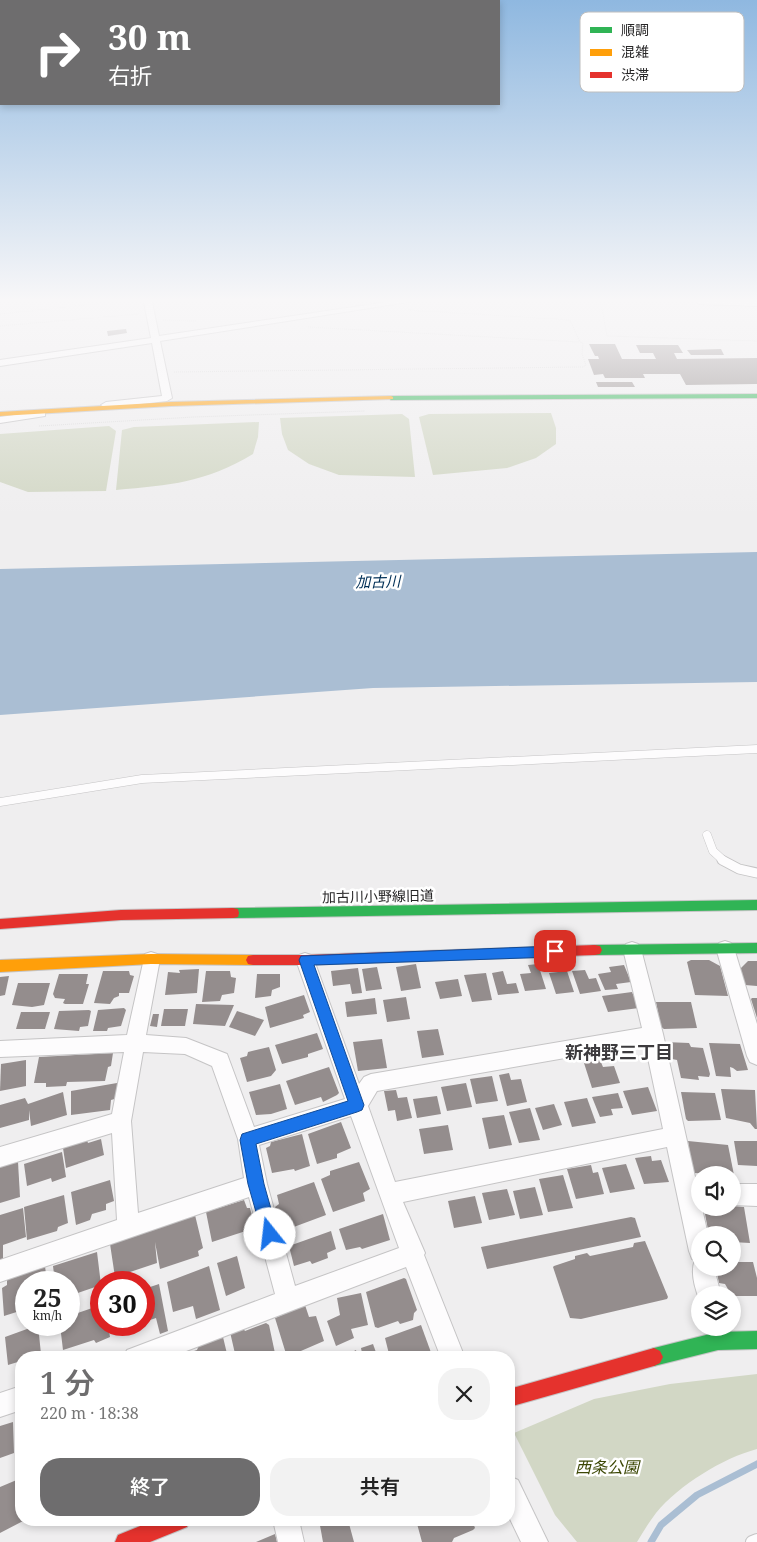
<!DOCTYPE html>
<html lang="ja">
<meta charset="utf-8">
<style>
:root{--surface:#fff;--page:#f2f2f2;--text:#222;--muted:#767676;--accent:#6e6d6e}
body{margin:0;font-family:"Noto Serif","Noto Sans JP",serif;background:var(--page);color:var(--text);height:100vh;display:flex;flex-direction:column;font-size:19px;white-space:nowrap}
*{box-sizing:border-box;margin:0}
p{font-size:16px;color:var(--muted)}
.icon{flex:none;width:28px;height:28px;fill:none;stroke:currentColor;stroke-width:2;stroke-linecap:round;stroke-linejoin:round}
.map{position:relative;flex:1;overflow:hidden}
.drawer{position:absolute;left:15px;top:1351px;width:500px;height:175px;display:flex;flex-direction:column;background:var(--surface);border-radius:20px;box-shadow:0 2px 8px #0003}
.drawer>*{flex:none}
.guide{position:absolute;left:0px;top:0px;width:500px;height:105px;box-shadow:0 2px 8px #0003;background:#6e6d6e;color:#fff;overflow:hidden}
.controls{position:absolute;left:691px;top:1166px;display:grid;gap:10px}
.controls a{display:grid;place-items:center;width:50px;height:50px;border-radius:50%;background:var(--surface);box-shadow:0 2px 8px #0003;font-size:25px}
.speed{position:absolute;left:15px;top:1271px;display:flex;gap:10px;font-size:25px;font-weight:700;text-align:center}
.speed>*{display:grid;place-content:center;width:65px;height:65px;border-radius:50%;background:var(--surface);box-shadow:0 2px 8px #0003;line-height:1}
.speed small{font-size:12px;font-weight:400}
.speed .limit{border:8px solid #d22;background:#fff;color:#111}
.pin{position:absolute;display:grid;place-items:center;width:42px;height:42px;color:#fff;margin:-21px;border-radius:10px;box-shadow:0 2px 8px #0006}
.me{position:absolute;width:55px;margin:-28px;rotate:344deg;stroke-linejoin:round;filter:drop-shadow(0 0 4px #0008)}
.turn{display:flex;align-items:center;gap:18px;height:105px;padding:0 25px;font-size:22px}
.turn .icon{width:65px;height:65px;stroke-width:2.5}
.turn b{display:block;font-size:35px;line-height:42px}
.round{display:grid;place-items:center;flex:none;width:52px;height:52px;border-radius:20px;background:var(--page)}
.head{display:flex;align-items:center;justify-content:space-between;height:85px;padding:0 25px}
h1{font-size:30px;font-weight:600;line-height:38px;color:var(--accent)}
.cta{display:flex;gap:10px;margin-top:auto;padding:10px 25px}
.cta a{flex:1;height:58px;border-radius:20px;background:var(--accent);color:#fff;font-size:20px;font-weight:600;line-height:58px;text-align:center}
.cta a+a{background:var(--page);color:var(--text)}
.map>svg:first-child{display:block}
</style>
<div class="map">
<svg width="757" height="1542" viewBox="0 0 757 1542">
<rect width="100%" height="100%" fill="#efeeef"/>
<g fill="#d2d7c5">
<polygon points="551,413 556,428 556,444 536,458 507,468 433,475 419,417 429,414"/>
<polygon points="402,414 409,419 415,477 339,475 309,464 288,450 282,434 280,418"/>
<path d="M 259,422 L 258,437 L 253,454 C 204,483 171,485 116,490 L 122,430 L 134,427 Z"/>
<polygon points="109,426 116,431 106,491 28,492 0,482 0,434"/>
<path d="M 757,1374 L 757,1449 C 723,1458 679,1485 656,1513 C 649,1522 643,1532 637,1542 L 577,1542 L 555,1515 L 514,1433 L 594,1399 L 670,1384 Z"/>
</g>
<polygon fill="#aabed3" points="757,552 757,682 373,688 0,715 0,569"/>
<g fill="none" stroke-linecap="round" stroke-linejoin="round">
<polyline stroke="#aabed3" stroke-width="7" points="651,1542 661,1525 697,1495 757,1464"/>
</g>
<g fill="#948d8d">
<polygon points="126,329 127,333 108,336 107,331"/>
<polygon points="589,344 615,344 622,359 656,359 653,353 640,353 636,345 678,345 683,353 674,353 677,359 757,358 757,384 686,385 680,374 643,374 645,378 605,378 603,374 594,375 588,359 599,359 598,356 595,356"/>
<polygon points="721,349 724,355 691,355 687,350"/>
<polygon points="596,382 632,382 635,387 598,387"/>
<polygon points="691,960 709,960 720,966 728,996 695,995 687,962"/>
<polygon points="748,961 757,961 757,986 745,985 740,969"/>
<polygon points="416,964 421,988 401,991 396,967"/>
<polygon points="538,964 546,989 525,991 520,974 531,973 528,965"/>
<polygon points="624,965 631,982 616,984 618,989 605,990 598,974 611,972 609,967"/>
<polygon points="377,967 382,989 366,991 362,969"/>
<polygon points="358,968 362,993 352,994 350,984 333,986 331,971"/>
<polygon points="199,969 197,993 165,995 168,972 180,973 179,970"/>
<polygon points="585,970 589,979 596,978 601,991 580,994 572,971"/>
<polygon points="103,971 129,971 130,975 134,976 129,993 119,993 119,996 114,998 110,1004 94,1003"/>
<polygon points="206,971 230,971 231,977 236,978 234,993 222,995 220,1001 202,1002"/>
<polygon points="503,971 507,984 516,983 519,993 498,995 492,973"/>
<polygon points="567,971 574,992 556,994 549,973"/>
<polygon points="486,973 492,1000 472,1002 464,975"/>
<polygon points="59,974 88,974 86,984 89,984 83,1004 65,1004 63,1003 65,999 55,998 53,994"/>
<polygon points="257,974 280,974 280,987 272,990 271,996 255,998"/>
<polygon points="9,976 5,995 0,996 0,977"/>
<polygon points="458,979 462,996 440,999 435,982"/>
<polygon points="18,983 50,983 44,1005 32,1007 12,1005"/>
<polygon points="632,992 639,1008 608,1012 602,996"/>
<polygon points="304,995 310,1012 303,1015 304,1018 270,1028 265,1007"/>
<polygon points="406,997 410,1019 387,1022 383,1000"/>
<polygon points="375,998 377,1014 347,1017 345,1002"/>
<polygon points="752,998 757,998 757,1018 751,999"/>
<polygon points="656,1002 691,1002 697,1028 664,1029 661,1027"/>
<polygon points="196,1004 234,1005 225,1026 193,1024"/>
<polygon points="124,1008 126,1010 121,1026 108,1028 107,1031 93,1031 98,1010"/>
<polygon points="164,1009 188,1009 185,1026 161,1026"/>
<polygon points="89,1010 91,1011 88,1026 80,1027 79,1031 54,1029 59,1011"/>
<polygon points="237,1011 264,1020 255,1036 229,1027"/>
<polygon points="21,1012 50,1012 45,1029 16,1029"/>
<polygon points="153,1014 159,1014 157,1027 150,1026"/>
<polygon points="438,1029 444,1055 422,1058 417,1031"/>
<polygon points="317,1033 323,1049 308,1054 308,1057 282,1064 275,1045"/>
<polygon points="382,1039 387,1068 358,1071 353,1042"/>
<polygon points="665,1042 689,1043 691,1047 703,1048 710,1074 709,1077 698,1076 699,1080 681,1078 677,1060 667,1058"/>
<polygon points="709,1043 740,1044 748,1070 737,1071 733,1068 730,1067 731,1077 716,1076"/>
<polygon points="269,1047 276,1070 271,1076 247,1082 240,1058 247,1056 248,1052"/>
<polygon points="113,1053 111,1066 108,1067 105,1081 67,1082 66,1086 46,1087 46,1083 34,1083 39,1057"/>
<polygon points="26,1060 26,1086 0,1091 1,1064"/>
<polygon points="600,1060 603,1067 614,1066 620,1083 592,1088 584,1063"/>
<polygon points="329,1067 339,1093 337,1095 323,1102 321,1097 295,1105 286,1081"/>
<polygon points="509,1073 511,1080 521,1079 527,1102 507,1106 499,1075"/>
<polygon points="492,1076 498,1101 476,1104 470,1079"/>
<polygon points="117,1083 118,1098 111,1100 110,1110 71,1115 71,1091"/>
<polygon points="466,1083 472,1107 447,1111 441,1087"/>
<polygon points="280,1084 287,1109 271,1114 256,1115 249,1092"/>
<polygon points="648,1087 657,1111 632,1115 623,1091"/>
<polygon points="721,1089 755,1090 757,1129 755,1129 750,1123 726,1118"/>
<polygon points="396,1090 398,1098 407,1097 412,1118 397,1121 395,1110 388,1111 384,1091"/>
<polygon points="63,1092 67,1115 31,1126 29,1110 29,1120 0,1128 0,1105 25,1098 28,1104"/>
<polygon points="681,1092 715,1093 721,1120 688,1121 686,1119"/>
<polygon points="618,1093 623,1108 611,1109 613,1115 600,1117 592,1097"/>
<polygon points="437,1096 441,1114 417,1118 413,1099"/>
<polygon points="587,1098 596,1123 572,1127 564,1102"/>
<polygon points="554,1104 562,1125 543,1130 535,1108"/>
<polygon points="530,1108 540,1140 519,1143 509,1112"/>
<polygon points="504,1115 512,1145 489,1149 482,1118"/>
<polygon points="341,1122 351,1148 337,1154 337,1158 317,1164 308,1134"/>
<polygon points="448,1125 453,1150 424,1154 419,1129"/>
<polygon points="302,1134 310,1166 295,1171 294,1169 272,1173 266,1148 270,1146 271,1142"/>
<polygon points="101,1139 104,1155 66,1168 63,1148 87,1140 88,1143"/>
<polygon points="688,1141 728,1145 734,1175 693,1173"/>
<polygon points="734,1141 757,1141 757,1166 738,1165"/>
<polygon points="62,1152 66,1177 52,1182 51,1178 27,1186 24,1164"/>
<polygon points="651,1156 652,1161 661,1160 669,1182 644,1184 635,1158"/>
<polygon points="18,1162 20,1197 0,1203 0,1167"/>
<polygon points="359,1162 370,1189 363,1193 365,1201 333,1212 321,1179 330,1175 330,1171"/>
<polygon points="626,1164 635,1189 610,1193 602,1168"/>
<polygon points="591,1165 593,1173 598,1172 604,1194 576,1199 567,1169"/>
<polygon points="563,1175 573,1208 548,1212 539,1179"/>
<polygon points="110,1180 114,1201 106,1204 106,1210 92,1214 90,1220 76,1225 71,1192"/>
<polygon points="314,1182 326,1215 283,1231 275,1207 279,1204 277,1195"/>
<polygon points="535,1187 543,1215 520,1219 513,1191"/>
<polygon points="507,1189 515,1215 489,1220 482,1193"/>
<polygon points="64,1195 68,1223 58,1227 57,1231 27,1240 24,1207"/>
<polygon points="475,1196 482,1223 454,1228 448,1201"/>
<polygon points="244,1200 247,1208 250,1208 255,1228 212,1242 206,1212"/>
<polygon points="732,1206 744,1207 750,1243 732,1242 732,1235 709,1235 705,1214 709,1214 709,1208"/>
<polygon points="23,1208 26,1237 3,1245 3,1260 0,1261 0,1215"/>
<polygon points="383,1214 390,1240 362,1249 360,1247 346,1250 339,1229"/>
<polygon points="195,1215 203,1248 198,1251 199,1256 160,1269 155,1242 157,1263 115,1277 110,1244"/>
<polygon points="631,1217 635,1218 641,1237 487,1269 481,1247"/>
<polygon points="331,1231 336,1249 327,1253 328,1258 312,1264 310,1261 294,1266 289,1246"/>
<polygon points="645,1241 668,1297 667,1299 581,1319 570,1318 553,1267 554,1266 575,1259 575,1256 587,1253 590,1256 633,1247 634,1243"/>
<polygon points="97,1252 101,1285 69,1296 69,1282 55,1282 53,1266"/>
<polygon points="237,1256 245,1288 226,1296 217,1263"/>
<polygon points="732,1262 753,1262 757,1278 757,1296 732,1296 725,1284 719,1283 716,1268 732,1268"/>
<polygon points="45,1266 47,1282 26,1282 26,1309 4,1316 2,1288 7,1285 7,1278"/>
<polygon points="209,1266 220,1310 196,1319 193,1306 173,1312 167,1282"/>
<polygon points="404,1278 406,1279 417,1310 414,1313 413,1320 400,1324 398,1321 378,1328 375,1327 366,1292"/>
<polygon points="159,1284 168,1331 160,1334 156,1318 144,1322 144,1289"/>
<polygon points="361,1293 368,1325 351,1329 354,1338 336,1346 327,1321 340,1315 337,1298"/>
<polygon points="101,1305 101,1325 108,1325 110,1337 96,1343 94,1340 63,1350 60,1325 69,1325 69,1316"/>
<polygon points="305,1305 309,1317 316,1316 324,1341 287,1357 275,1318"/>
<polygon points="266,1323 269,1325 276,1358 236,1358 230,1332 242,1327 245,1331"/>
<polygon points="38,1325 41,1354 31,1358 21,1358 21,1361 8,1365 5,1337"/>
<polygon points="117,1325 135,1325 118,1331"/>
<polygon points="421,1325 433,1358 390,1358 385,1338"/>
<polygon points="223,1337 228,1358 195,1358 194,1351 197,1350 199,1345"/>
<polygon points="373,1344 378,1358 363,1358 361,1348"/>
<polygon points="356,1350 358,1358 340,1358"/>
<polygon points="13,1422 14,1453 0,1458 0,1426"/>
<polygon points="19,1479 21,1520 25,1520 0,1533 0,1487"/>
<polygon points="319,1520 348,1520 354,1542 323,1542"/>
<polygon points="416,1520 472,1520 475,1528 473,1530 454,1538 452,1542 422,1542"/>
<polygon points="275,1534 277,1542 256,1542"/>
</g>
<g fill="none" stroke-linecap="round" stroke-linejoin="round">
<g stroke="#c5c4c5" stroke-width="9">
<g id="lane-far2">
<polyline points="0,802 142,779 757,749"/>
<polyline points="707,835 713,851 724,861"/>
</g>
</g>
<g stroke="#c5c4c5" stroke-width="11">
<polyline id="lane-far1" points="722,860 739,869 757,873"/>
</g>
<g stroke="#c5c4c5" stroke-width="14">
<polyline id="lane" points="752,1542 757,1540"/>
</g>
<g stroke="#c5c4c5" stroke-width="2">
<g id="street">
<polygon points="144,302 152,302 159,336 387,302 408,302 160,341 172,398 167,401 106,408 101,405 106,402 162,396 152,343 0,366 0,360 151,338"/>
<polygon points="696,302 757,302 757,306 700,304"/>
<polygon points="42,411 45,412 45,416 0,423 0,417"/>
<polygon points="725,941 731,943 734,948 757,1024 757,1065 750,1062 747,1056 716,948 719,943"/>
<path d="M 632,942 L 638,944 L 641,949 L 663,1034 L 708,1235 L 700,1235 L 700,1268 L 714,1268 L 721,1295 L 700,1295 L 700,1301 C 695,1289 690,1272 695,1260 L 692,1259 L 689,1251 L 667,1147 L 403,1202 L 425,1253 L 424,1255 L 465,1358 L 441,1358 L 406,1267 L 168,1358 L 123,1358 L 127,1350 L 275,1294 L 249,1197 L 0,1282 L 0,1260 L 117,1220 L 112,1133 L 0,1167 L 0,1147 L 112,1114 L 124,1052 L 0,1057 L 0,1041 L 127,1035 L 145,954 L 151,952 L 157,954 L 160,959 L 146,1035 L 186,1038 L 227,1054 L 254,1127 L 345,1099 L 296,960 L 299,955 L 305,953 L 311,955 L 314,960 L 359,1084 L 364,1077 L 371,1074 L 642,1028 L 623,949 L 626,944 ZM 645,1044 L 663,1129 L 395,1182 L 368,1106 L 377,1091 ZM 143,1052 L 185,1054 L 212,1066 L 238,1139 L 244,1178 L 138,1213 L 131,1121 ZM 351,1116 L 399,1248 L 295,1286 L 267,1184 L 259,1145 Z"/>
<polygon points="732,1184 757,1184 757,1206 732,1205"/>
<polygon points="21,1386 21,1410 0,1417 0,1393"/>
<polygon points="509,1476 518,1480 548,1542 521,1542 509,1517"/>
<polygon points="273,1520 299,1520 304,1542 278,1542"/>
</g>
</g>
<g stroke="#c5c4c5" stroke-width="2">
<g id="fast">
<polygon points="757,394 757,398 391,400 388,398 391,396"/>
<polygon points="757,900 757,910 233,918 228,917 227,913 228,909 233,908"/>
<polygon points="757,943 757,953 595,955 590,954 588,950 590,946 595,945"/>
<polygon points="757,1331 757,1349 718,1350 654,1366 648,1363 645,1357 648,1351 654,1348 718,1332"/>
</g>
</g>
<g stroke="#c5c4c5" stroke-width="2">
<g id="slow">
<polygon points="391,396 393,397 393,399 171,406 0,416 0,412 171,402"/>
<polygon points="151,954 253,955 258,956 260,960 258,964 253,965 151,964 0,972 0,960"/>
</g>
</g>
<g stroke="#c5c4c5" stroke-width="2">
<g id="jam">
<polygon points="233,908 238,909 239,913 238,917 233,918 121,920 0,929 0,919 121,910"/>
<polygon points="595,945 600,946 602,950 600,954 595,955 305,965 253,965 248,964 246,960 248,956 253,955 305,955"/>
<polygon points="654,1348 660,1351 663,1357 660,1363 654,1366 509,1407 509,1389"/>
<polygon points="155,1520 190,1520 187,1527 150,1542 115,1542 118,1535"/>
</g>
</g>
<g stroke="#d9d9d9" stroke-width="1" stroke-dasharray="1 1" stroke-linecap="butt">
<polyline points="601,302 607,336 757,341"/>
<polyline points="0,314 114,302"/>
<polyline points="163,320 197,321"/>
<polyline points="0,326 139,314"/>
<polyline points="308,327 579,342"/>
<polyline points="174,372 583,367 586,365 582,354 583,343 580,342 570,320 408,310"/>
<polyline points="39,426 194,417 365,411"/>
</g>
<use href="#lane-far2" stroke="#fdfcfd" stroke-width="8"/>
<use href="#lane-far1" stroke="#fdfcfd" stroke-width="9"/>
<use href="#lane" stroke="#fdfcfd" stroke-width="12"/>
<use href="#street" fill="#fdfcfd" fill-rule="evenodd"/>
<use href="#fast" fill="#30b455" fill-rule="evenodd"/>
<use href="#slow" fill="#ff9f0a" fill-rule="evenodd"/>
<use href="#jam" fill="#e5322d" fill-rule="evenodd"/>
</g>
<linearGradient id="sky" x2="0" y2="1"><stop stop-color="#8fb8e0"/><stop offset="0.58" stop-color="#f8f7f8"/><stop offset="1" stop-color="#f8f7f8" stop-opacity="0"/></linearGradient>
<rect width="757" height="518" fill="url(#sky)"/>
<polygon fill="#1a73e8" stroke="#114b97" points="555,946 560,948 562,951 560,955 555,957 314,965 364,1105 362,1110 357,1112 256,1144 264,1184 278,1234 276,1240 270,1243 264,1240 248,1184 240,1140 242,1134 348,1101 299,960 301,956"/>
<g text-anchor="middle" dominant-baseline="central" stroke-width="5" stroke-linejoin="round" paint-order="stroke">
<g font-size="14" fill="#282728" stroke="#fff">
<text transform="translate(378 896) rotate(-1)">加古川小野線旧道</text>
</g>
<g font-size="15" font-style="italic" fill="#002f56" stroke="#fff">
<text transform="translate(378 581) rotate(-1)">加古川</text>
</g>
<g font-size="16" font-style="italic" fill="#3d4806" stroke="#fff">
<text x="607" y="1467">西条公園</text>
</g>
<g font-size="18" font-weight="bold" fill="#3d3b3e" stroke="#fff">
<text x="619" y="1052">新神野三丁目</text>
</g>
</g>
<rect x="580" y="12" width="164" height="80" rx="8" fill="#fff" stroke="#bebebe" stroke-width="1"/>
<rect x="590" y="27" width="22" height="6" fill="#30b455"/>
<rect x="590" y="49" width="22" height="7" fill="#ff9f0a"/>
<rect x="590" y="72" width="22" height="6" fill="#e5322d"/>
<g font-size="14" fill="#282728">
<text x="621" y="35">順調</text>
<text x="621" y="57">混雑</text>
<text x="621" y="80">渋滞</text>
</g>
</svg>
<div class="controls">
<a><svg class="icon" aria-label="sound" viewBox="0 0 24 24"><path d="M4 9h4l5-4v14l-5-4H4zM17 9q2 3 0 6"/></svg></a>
<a><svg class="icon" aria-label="search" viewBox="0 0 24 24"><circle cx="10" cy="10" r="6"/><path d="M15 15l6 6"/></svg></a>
<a><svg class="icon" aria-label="layers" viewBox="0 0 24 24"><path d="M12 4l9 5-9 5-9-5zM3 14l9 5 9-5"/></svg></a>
</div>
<div class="speed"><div>25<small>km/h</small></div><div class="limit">30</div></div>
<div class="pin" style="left:555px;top:951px;background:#d93025"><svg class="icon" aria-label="arrive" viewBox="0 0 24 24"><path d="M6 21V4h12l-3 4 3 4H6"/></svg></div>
<svg class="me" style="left:270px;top:1234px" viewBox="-20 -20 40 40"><circle r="19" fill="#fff"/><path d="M0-13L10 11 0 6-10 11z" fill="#1a73e8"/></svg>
<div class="guide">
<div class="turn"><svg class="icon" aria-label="right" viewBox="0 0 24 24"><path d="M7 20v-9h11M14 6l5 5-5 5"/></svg><div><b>30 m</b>右折</div></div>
</div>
<section class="drawer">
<div class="head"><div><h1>1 分</h1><p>220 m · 18:38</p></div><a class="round"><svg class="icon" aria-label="close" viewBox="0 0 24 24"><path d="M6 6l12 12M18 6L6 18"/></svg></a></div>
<div class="cta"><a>終了</a><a>共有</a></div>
</section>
</div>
